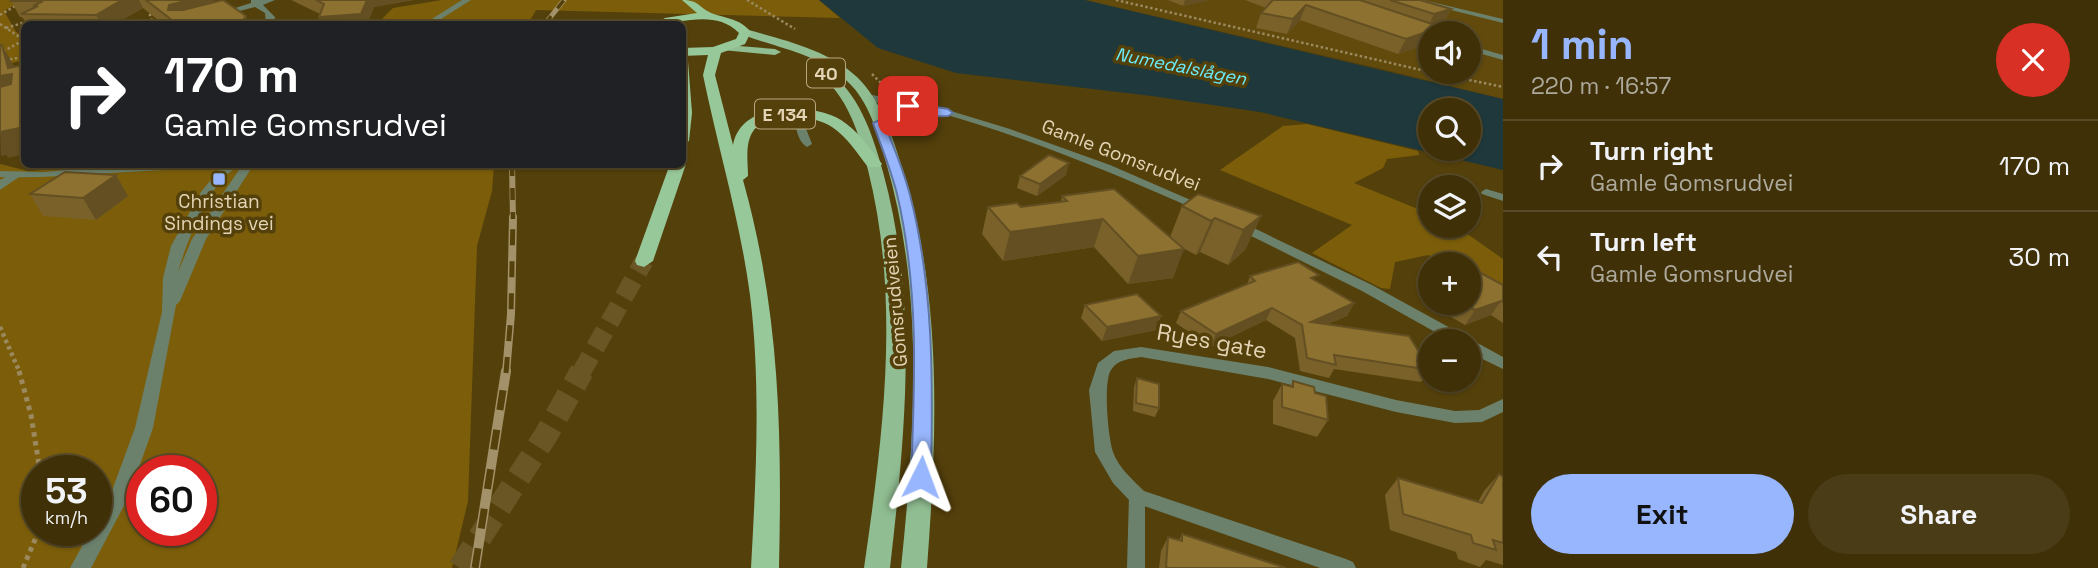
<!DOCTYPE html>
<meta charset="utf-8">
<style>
:root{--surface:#3f3008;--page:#4a3c16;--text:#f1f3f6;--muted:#ada99c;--line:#584b29;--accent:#97b6fd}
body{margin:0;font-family:"Space Grotesk",sans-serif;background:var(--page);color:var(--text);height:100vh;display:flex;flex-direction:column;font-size:26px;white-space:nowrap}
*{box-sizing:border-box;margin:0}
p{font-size:23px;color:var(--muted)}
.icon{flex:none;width:38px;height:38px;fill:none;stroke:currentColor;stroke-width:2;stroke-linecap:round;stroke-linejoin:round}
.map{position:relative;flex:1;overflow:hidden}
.panel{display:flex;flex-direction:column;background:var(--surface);width:595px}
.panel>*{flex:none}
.hud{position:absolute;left:21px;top:21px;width:665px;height:147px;border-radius:10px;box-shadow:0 2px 5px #0004,0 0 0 2px var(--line);background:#202124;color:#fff;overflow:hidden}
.buttons{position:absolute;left:1418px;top:21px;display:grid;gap:14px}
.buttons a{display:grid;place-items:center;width:63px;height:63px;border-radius:50%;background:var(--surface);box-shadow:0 2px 5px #0004,0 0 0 2px var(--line);font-size:35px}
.speed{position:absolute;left:21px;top:455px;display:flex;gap:14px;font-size:35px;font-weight:700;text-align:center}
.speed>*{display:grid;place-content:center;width:91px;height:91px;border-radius:50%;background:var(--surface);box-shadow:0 2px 5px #0004,0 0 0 2px var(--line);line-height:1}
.speed small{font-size:18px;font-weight:400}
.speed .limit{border:10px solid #d22;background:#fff;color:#111}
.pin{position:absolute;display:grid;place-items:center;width:60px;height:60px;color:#fff;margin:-30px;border-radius:14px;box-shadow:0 4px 10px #0006}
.me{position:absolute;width:77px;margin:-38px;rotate:3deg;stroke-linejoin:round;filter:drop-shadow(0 0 5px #0008)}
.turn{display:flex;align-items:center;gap:24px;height:147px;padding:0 28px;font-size:32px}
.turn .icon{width:91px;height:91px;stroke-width:2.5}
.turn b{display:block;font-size:49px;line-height:60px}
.round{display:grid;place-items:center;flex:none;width:74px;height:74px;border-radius:37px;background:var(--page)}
.headline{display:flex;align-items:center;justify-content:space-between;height:119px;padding:0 28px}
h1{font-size:42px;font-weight:700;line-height:52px;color:var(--accent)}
.cta{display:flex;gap:14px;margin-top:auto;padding:14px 28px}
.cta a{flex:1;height:80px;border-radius:42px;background:var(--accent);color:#111;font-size:28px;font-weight:700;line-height:80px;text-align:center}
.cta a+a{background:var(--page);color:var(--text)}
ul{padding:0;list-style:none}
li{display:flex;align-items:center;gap:21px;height:91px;padding:0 28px;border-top:2px solid var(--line)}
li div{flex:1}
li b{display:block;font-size:26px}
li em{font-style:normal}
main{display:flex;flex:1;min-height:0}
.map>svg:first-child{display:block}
</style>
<main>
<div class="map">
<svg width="1503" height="568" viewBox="0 0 1503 568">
<rect width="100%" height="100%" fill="#54400b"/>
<path fill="#614a0c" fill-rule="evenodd" d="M 1085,0 L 1503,0 L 1503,99 L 1374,67 ZM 1430,33 L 1468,33 L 1468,72 L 1430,72 Z"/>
<g fill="#7c5e0a" fill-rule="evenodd">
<polygon points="0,0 23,0 4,11 16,32 24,36 24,60 0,66"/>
<polygon points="442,0 819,0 840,18 536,10 528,24 377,24 393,8"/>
<polygon points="1307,124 1418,151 1419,155 1387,159 1383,168 1354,183 1430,214 1430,226 1456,226 1503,259 1503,285 1468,271 1468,264 1451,264 1428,255 1395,262 1390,289 1381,288 1312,253 1352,225 1220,170 1283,126"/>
<path d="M 0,164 L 28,171 L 127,164 L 494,165 L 492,191 L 477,246 L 468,501 L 452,568 L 0,568 ZM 37,471 L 96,471 L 96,530 L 37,530 ZM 142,471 L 201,471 L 201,530 L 142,530 Z"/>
</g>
<path fill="#1e383b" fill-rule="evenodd" d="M 819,0 L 1085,0 L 1503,99 L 1503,170 L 1260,112 L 1152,96 L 956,73 L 878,48 ZM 1430,110 L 1468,110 L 1468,149 L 1430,149 Z"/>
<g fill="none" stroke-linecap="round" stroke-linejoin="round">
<polyline stroke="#695624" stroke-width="19" stroke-dasharray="19 10" stroke-linecap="butt" points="581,373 644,261"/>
<polyline stroke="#695624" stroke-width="24" stroke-dasharray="24 12" stroke-linecap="butt" points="460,568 546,435 582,371"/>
<g stroke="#9b895f" stroke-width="2.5" stroke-dasharray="2.5 2.5" stroke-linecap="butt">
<polyline points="747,0 795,29"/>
<polyline points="1116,0 1430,72"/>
<polyline points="148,9 153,24"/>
<polyline points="0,15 25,0"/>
<polyline points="0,24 24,40 0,53"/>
<polyline points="6,28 29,21"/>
<polyline points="0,61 24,57"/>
<polyline points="1430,72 1503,87"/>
<polyline points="872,74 885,87"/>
</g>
<polyline stroke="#9b895f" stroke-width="4.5" stroke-dasharray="3.5 3.5" stroke-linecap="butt" points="0,327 20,373"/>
<g stroke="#9b895f" stroke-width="5" stroke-dasharray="4.5 4.5" stroke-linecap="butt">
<polyline points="19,371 31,415 40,471"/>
<polyline points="23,568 39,530"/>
</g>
<g fill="#6b816c" fill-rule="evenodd">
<polygon points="1411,0 1423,0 1503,19 1503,23"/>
<polygon points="1468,45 1503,55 1503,60 1468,50"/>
<path d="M 800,111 L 805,114 L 805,126 L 812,144 L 807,147 C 797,141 795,125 795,114 Z"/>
<polygon points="1486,189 1503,194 1503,201 1482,194 1481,192"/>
<polygon points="1137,489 1143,491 1145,496 1145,568 1127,568 1129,496 1131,491"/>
</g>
<g fill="#6b816c" fill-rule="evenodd">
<polygon points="251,0 275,0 263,5 275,17 274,24 266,24 265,13 255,7 220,16 216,14 251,3"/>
<path d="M 866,94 L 931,105 L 1010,129 L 1110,165 L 1209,208 L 1203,212 L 1199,211 C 1114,173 1026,137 937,112 C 912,106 887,106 862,99 L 862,95 Z"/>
<polygon points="915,110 919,111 919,115 896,119 879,126 874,123 889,114"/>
<polygon points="15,172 21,175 19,177 0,190 0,180"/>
<polygon points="1237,220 1372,285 1503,357 1503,369 1468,352 1468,341 1451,341 1362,291 1233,227 1231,224 1233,221"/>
<path d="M 1141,347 L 1268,367 L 1396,400 L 1455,411 L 1479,410 L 1503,399 L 1503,412 L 1482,422 L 1455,423 L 1396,412 L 1268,379 L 1141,357 C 1130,359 1118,359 1111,370 C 1103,382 1108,437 1113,452 C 1118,467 1132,479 1144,491 L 1346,559 L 1353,562 L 1356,568 L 1320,568 L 1130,501 L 1113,483 L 1095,452 L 1089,390 L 1098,363 L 1114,351 Z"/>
</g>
<g fill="#6b816c" fill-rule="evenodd">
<polygon points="462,0 471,0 433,24 424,24"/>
<path d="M 135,164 L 237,164 L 239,167 C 236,169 232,170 230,172 C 208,188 185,246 178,272 L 192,239 L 243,164 L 254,164 L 206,239 L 180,301 L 176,305 L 153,428 L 128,498 L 91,568 L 70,568 L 91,530 L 96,530 L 96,521 L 110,496 L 135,428 L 162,312 L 163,278 L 171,246 L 201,192 L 219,170 C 146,167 73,179 0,177 L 0,171 L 44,172 Z"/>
</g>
<g fill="#90bd92" fill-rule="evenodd">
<path d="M 745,29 C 781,39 829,50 857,77 C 881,100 892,136 902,167 C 943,297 937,433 927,568 L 901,568 C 915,431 925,295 886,162 C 878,134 869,101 847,81 C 819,54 777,48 741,34 L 740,32 Z"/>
<polygon points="726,45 775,49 781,52 775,55 722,50 720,48"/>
<path d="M 817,68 L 825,68 C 859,93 872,132 883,172 C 919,302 905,436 890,568 L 864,568 C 883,436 901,301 868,170 C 859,133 848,96 817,72 Z"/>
</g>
<g fill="#97c89a" fill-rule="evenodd">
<path d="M 682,0 C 699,0 698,7 711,13 C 727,19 739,18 751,32 L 745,44 L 721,53 L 715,75 L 733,145 C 741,101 810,102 841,120 C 857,130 871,149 882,164 L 880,167 L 868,167 C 857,153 847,137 832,127 C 813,114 765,110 752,133 C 745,145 748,163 748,176 L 743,180 C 780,313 782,431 779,568 L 751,568 C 756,478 761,385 750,295 C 740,220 718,148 703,75 L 708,55 L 682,56 L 682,48 L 713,47 L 736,39 L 739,33 C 715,9 682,24 654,24 L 665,18 L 697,13 Z"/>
<polygon points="682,57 688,61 692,113 689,141 682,145"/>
<polygon points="682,160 686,164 653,261 644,267 637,265 635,261 670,164 682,164"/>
</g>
<g stroke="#a39269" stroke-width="5">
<polyline id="rail-far3" points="545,24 564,0"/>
</g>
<g stroke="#a39269" stroke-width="6">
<polyline id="rail-far2" points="512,164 513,219"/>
</g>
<g stroke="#a39269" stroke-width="8">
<polyline id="rail-far1" points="506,373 511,314 513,217"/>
</g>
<g stroke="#a39269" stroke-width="10">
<polyline id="rail" points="475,568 506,371"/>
</g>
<use href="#rail-far3" stroke="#54400b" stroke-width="3.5" stroke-dasharray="10" stroke-linecap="butt"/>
<use href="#rail-far2" stroke="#54400b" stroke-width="4.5" stroke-dasharray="12" stroke-linecap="butt"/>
<use href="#rail-far1" stroke="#54400b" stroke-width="5" stroke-dasharray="16" stroke-linecap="butt"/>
<use href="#rail" stroke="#54400b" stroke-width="7" stroke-dasharray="20" stroke-linecap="butt"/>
</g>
<g fill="#796129">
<polygon points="12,0 214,0 215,2 246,16 249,24 163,24 143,8 115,24 27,24 22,17 20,17 11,1"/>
<polygon points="291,0 413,0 374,7 367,24 321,24 319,17 320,14"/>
<polygon points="1168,0 1210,0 1183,6"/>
<polygon points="1245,0 1420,0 1451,9 1443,24 1438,25 1441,27 1438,33 1430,33 1430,43 1398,54 1300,20 1287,34 1256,28 1261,13 1266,8"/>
<polygon points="116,175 128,196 96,220 43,216 30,194"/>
<polygon points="1066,175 1037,196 1017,188 1020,176"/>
<polygon points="1062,196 1170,237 1182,206 1261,216 1245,250 1228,265 1200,252 1196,255 1183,248 1173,278 1128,284 1094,247 1003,261 982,234 988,207 1021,207 1061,202"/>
<polygon points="1430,264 1430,287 1416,279 1425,265"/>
<polygon points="1250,276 1316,281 1354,303 1347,316 1328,324 1430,369 1430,370 1421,382 1334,369 1329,378 1300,371 1295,338 1266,320 1210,347 1176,323 1181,311 1247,285"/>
<polygon points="1503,285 1503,323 1491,315 1465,325 1424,301 1430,292 1430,303 1468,303"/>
<polygon points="1085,305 1161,316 1156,330 1102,341 1081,318"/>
<polygon points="1137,378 1159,408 1155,417 1133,411 1134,387"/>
<polygon points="1293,381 1315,393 1328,420 1317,437 1273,424 1273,401 1282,384 1290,386"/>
<polygon points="1499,474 1503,477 1503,565 1486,560 1480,567 1458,559 1456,552 1390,530 1385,495 1398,478 1478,502 1484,491"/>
<polygon points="1182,534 1286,568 1159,568 1161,551 1168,537 1179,540"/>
</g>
<g fill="#634f22">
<polygon points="122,0 139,0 143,8 115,24 101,24 96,15"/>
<polygon points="189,0 214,0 218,10 176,21 168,10 169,5"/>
<polygon points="367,0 413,0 374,7 367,24 321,24 319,17"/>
<polygon points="1185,0 1210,0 1183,6"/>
<polygon points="1306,5 1300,20 1287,34 1293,19"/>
<polygon points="1451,9 1443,24 1427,29 1434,14"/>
<polygon points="246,16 249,24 240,24"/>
<polygon points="1441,27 1438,33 1430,33 1430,43 1398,54 1406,39"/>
<polygon points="2,45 14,66 20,86 0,102 0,76 8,68"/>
<polygon points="24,127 24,154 8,158 6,155 1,156 0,132"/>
<polygon points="1069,163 1066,175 1037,196 1040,184"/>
<polygon points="116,175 128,196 96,220 83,198"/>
<polygon points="1261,216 1245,250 1228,265 1243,230"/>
<polygon points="1215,218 1200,252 1196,255 1211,221"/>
<polygon points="1103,219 1094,247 1003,261 1010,232"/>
<polygon points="1184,249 1173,278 1128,284 1138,256"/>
<polygon points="1501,301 1491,315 1465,325 1475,310"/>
<polygon points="1354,303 1347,316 1304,334 1311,322"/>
<polygon points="1272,308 1266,320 1210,347 1216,334"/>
<polygon points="1161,316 1156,330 1102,341 1107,327"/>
</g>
<g fill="#8d7130" stroke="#634f22" stroke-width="2">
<polygon points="12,0 122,0 96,15 21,14 38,6 33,6 43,1 11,1"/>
<polygon points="146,0 189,0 169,5 168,10 183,10 223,0 246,16 240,24 177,24"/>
<polygon points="316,0 367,0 361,14 319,17 324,4"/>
<polygon points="1273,0 1360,0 1441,27 1406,39 1306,5 1293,19 1261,13"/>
<polygon points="1390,0 1420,0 1451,9 1434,14"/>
<polygon points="0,45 2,45 8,68 24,65 24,127 0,132 0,87 11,84 12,74 0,76"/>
<polygon points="1049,155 1069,163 1040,184 1020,176"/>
<polygon points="65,172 116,175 83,198 30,194"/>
<polygon points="1114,189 1184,249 1138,256 1103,219 1010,232 988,207 1017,203 1021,207 1067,201 1062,196"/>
<polygon points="1198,194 1261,216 1243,230 1215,218 1211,221 1182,206"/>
<polygon points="1451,256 1465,264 1430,264 1430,268 1425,265"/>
<polygon points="1298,262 1319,275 1311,278 1354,303 1311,322 1409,336 1430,370 1334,355 1336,365 1307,358 1302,325 1272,308 1216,334 1181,311 1255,281 1250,276"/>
<polygon points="1468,266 1503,285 1503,302 1501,301 1475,310 1462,303 1468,303"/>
<polygon points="1137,294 1161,316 1107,327 1085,305"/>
<polygon points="1137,378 1159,384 1159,408 1136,403"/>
<polygon points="1293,381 1314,387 1315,393 1326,396 1328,420 1282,407 1282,384 1293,387"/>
<polygon points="1499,474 1503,477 1503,543 1493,540 1496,550 1473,543 1471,535 1403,514 1398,478 1482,503"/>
<polygon points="1182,534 1286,568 1169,568 1166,567 1168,537 1182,541"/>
</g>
<path fill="#97b6fd" stroke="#6276a4" stroke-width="2" d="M 908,102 L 948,109 L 953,113 L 948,116 L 905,117 L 885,125 C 894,148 904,171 910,195 C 934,288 933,382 931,477 L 928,483 L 921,485 L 914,483 L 911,477 C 915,382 919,287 897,194 C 891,170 881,146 873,123 L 899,111 L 912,110 L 902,106 Z"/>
<rect fill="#97b6fd" stroke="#54400b" stroke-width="2.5" x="212" y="172" width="14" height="14" rx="3.5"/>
<g text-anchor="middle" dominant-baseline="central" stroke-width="7" stroke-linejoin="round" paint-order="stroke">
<g font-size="18" font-style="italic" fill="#6aecfc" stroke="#54400b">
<text transform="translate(1181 66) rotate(11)">Numedalslågen</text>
</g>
<g fill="#54400b" stroke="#b8a882" stroke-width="2">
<rect x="807" y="58.5" width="38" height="29" rx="5"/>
<rect x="755" y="99.5" width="60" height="29" rx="5"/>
</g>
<g font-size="18" font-weight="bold" fill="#e3d4b5">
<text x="826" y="73">40</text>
<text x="785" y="114">E 134</text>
</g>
<g font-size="19" fill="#e3d4b5" stroke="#54400b">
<text transform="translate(1121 155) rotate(21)">Gamle Gomsrudvei</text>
<text transform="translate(895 302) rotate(-95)">Gomsrudveien</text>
</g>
<g font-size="19" fill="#e3d4b5" stroke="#54400b">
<text x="219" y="201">Christian<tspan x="219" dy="22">Sindings vei</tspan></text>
</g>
<g font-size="23" fill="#e3d4b5" stroke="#54400b">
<text transform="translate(1212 341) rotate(10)">Ryes gate</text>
</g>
</g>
</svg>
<div class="buttons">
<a><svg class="icon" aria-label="sound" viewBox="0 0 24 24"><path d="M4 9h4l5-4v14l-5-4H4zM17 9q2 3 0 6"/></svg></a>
<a><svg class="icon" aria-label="search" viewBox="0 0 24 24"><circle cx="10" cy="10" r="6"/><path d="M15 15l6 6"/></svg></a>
<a><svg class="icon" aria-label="layers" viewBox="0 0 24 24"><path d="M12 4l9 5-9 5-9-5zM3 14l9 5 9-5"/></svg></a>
<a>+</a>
<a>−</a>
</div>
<div class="speed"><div>53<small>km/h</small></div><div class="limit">60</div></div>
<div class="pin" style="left:908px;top:106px;background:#d93025"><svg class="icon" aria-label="arrive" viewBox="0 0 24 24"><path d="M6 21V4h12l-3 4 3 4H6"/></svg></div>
<svg class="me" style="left:921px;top:477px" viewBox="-20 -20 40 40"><path d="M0-17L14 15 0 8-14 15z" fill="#97b6fd" stroke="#fff" stroke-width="4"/></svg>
<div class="hud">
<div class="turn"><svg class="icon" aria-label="right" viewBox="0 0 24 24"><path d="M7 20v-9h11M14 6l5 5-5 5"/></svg><div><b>170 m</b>Gamle Gomsrudvei</div></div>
</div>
</div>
<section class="panel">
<div class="headline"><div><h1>1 min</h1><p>220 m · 16:57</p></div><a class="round" style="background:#d93025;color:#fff"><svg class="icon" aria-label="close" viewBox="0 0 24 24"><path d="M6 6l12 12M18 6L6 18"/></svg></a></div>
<ul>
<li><svg class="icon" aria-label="right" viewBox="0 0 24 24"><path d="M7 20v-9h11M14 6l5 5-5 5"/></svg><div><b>Turn right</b><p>Gamle Gomsrudvei</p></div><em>170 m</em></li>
<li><svg class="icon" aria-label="left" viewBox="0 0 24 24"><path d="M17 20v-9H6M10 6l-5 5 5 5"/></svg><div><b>Turn left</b><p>Gamle Gomsrudvei</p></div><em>30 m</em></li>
</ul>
<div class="cta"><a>Exit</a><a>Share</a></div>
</section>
</main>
